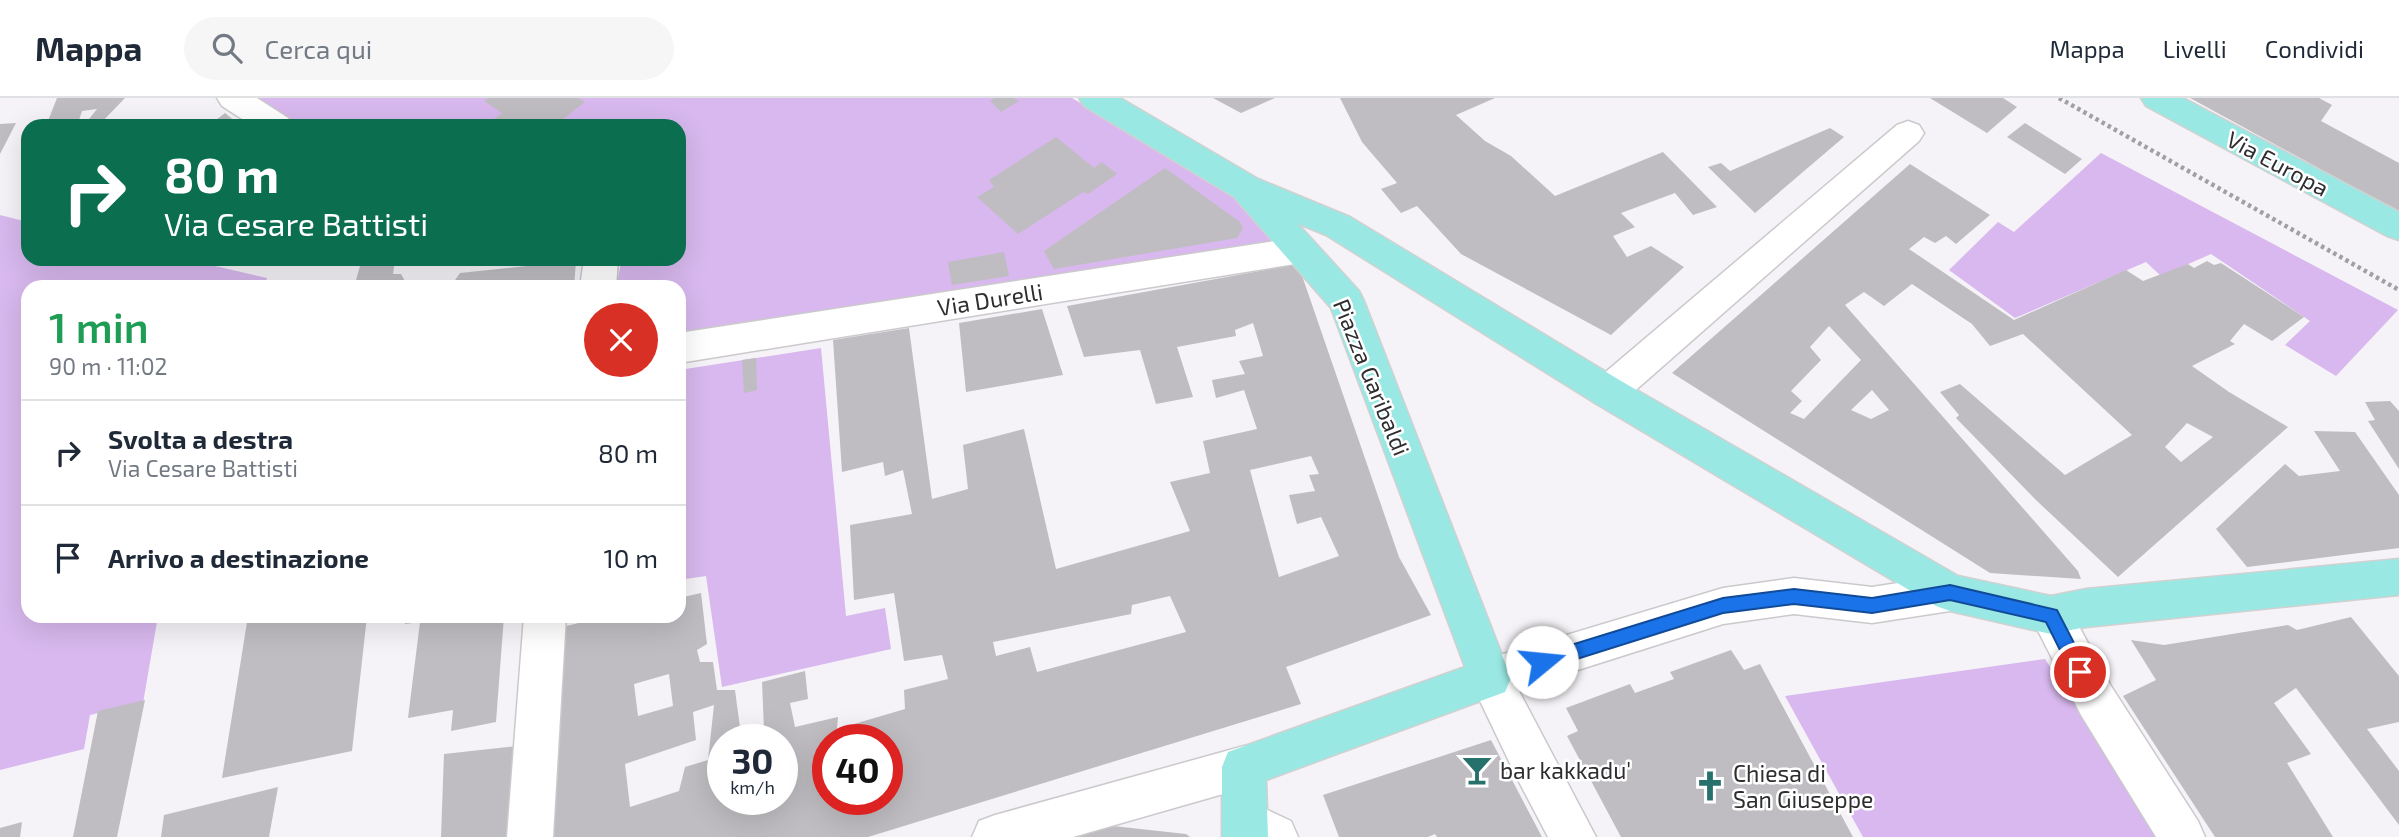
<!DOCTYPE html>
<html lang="it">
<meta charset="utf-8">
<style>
:root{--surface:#fff;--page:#f6f6f7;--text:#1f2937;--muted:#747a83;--line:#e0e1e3}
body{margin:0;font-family:"Exo 2",sans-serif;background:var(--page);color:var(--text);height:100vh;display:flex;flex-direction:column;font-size:26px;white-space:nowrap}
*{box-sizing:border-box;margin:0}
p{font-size:23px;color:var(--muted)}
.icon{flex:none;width:38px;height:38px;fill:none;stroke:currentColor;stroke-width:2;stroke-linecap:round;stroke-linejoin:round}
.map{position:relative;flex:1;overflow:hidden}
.side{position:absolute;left:21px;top:182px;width:665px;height:343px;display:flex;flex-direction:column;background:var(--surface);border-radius:21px;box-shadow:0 7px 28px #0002}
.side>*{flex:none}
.top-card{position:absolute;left:21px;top:21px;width:665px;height:147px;border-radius:21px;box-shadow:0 7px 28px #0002;background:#0b6e4f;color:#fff;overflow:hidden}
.speed{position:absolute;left:707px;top:626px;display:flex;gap:14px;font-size:35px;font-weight:700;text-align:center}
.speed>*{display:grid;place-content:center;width:91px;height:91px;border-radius:50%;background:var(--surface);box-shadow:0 7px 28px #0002;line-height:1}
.speed small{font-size:18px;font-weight:400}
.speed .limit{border:10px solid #d22;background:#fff;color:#111}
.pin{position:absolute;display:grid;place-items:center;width:60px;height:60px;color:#fff;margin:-30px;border:4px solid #fff;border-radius:50%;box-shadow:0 2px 7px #0007}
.me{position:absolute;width:77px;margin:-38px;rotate:73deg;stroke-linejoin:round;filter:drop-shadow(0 0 5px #0008)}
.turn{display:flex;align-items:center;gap:24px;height:147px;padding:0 28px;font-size:32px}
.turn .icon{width:91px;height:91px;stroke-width:2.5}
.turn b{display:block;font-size:49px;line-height:60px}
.round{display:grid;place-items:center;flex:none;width:74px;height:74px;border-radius:37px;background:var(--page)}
.headline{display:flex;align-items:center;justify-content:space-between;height:119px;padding:0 28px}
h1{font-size:42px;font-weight:600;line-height:52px;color:#1e9e55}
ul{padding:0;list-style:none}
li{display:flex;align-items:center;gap:21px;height:105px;padding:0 28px;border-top:2px solid var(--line)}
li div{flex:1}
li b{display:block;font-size:26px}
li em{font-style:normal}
header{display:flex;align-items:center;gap:42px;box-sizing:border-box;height:98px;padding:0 35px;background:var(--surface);border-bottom:2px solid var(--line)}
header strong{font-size:33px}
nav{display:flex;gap:38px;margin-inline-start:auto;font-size:24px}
.search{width:490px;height:63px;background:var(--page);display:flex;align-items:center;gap:18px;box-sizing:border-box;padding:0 24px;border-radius:38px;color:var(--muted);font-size:26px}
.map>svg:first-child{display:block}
</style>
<header>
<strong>Mappa</strong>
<div class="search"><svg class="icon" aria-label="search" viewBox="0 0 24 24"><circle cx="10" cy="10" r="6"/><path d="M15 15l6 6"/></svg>Cerca qui</div>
<nav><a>Mappa</a><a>Livelli</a><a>Condividi</a></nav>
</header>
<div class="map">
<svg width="2399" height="739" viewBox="0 0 2399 739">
<rect width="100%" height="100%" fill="#f5f3f7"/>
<g fill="#d8b8ee">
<polygon points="254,0 1072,0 1230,94 1279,146 679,238 679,189 616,189 622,161 679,161 679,28 298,28"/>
<polygon points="2101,55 2398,212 2336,278 2285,247 2310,223 2211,156 2161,178 2146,164 2015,220 1949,172 1998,124 2014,134"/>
<polygon points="0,117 28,124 28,161 185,161 267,180 265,189 28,189 28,518 158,518 143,605 90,617 84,651 0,672"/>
<polygon points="821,250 846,518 885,510 891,551 722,589 706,478 679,482 679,272"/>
<polygon points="2045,561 2161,739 1863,739 1785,598"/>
</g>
<g fill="#bfbdc1" fill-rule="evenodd">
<polygon points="57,0 125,0 99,27 85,26 97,11 82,13 77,28 46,28"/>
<polygon points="488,0 578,0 585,4 554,28 485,28 502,15 484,3"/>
<polygon points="995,0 1014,0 1019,3 1001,14 990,3"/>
<polygon points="1213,0 1275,0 1241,15"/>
<polygon points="1340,0 1495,0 1456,17 1485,43 1511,58 1555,98 1663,54 1717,109 1693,117 1675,95 1621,115 1635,129 1613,138 1627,159 1651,148 1684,169 1611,237 1461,156 1417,108 1401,115 1381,91 1397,85 1362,44"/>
<polygon points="1930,0 2003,0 2017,9 1987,35"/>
<polygon points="2190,0 2319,0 2332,7 2321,23 2399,65 2399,114"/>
<polygon points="225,15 241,28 208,28"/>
<polygon points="16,25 0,56 0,26"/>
<polygon points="2025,25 2082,61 2065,76 2007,39"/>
<polygon points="1830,30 1844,39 1755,115 1708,69 1721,65 1730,73"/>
<polygon points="1056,39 1094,70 1102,64 1117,76 1088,96 1083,94 1018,136 977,99 994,89 989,82"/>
<path d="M 1910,66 L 1990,117 L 1956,146 L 1946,138 L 1935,145 L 1924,139 L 1909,151 L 2014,222 L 2126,172 L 2143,183 L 2188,166 L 2194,170 L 2207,163 L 2214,167 L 2221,165 L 2304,219 L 2272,243 L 2244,226 L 2230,243 L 2235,246 L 2192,268 L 2229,294 L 2288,329 L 2118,479 L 2037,403 L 1956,320 L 1959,317 L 1940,294 L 1960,286 L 2065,377 L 2132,337 L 2023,236 L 1990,248 L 1972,226 L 1912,186 L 1884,208 L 1864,194 L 1845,207 L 2078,473 L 2081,481 L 1990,475 L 1672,275 ZM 1829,228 L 1861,262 L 1804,321 L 1790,315 L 1802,303 L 1791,293 L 1821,262 L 1810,249 ZM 1872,292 L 1889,312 L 1871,321 L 1851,312 ZM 2187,325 L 2213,339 L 2181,364 L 2165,349 Z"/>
<polygon points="1165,70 1240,124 1243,130 1237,140 1054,171 1044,153"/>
<polygon points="1004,154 1009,178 952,187 948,164"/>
<polygon points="362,161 395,161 393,176 401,176 406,185 453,185 460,175 576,163 574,189 354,189"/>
<path d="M 1298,166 L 1399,459 L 1431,517 L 1286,569 L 1301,606 L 868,739 L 552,739 L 558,530 L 608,518 L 679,518 L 679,500 L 701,495 L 707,546 L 697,552 L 700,564 L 713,564 L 717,592 L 735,592 L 741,637 L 764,631 L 762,584 L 805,573 L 808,601 L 790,605 L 795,629 L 838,619 L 837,631 L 905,611 L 904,592 L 948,581 L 942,557 L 904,563 L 894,495 L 854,502 L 850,427 L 912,416 L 903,372 L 885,378 L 883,364 L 842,374 L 833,242 L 909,230 L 932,401 L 968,391 L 963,347 L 1024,331 L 1056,471 L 1190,433 L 1170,384 L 1210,375 L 1203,343 L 1257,331 L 1244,292 L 1216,300 L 1212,282 L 1245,276 L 1239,263 L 1263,258 L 1253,225 L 1235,232 L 1236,238 L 1177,249 L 1193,299 L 1156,306 L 1140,252 L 1084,259 L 1067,208 ZM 1311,358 L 1319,376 L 1309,377 L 1315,393 L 1289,397 L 1297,426 L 1321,419 L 1339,458 L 1279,479 L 1250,372 ZM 1170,498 L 1186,534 L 1037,574 L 1030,549 L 996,558 L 993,544 L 1131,516 L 1132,507 ZM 669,576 L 673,608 L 638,618 L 634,586 ZM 714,607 L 708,662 L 685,669 L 679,693 L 630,709 L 625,666 L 696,642 L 693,614 ZM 723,642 L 782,642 L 782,702 L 723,702 ZM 828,642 L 887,642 L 887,702 L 828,702 Z"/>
<polygon points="1042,211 1063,277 966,294 959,225"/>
<polygon points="756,260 757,292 744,295 742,262"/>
<polygon points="2390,303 2399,313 2399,371 2368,323 2375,322 2365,304"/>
<polygon points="2314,333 2355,334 2399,397 2399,450 2247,469 2216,431 2285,366 2299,378 2340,373"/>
<polygon points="248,518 367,518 352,653 222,680"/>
<polygon points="406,518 504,518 496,624 451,633 453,612 408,620 420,524 405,526"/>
<polygon points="2351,519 2399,578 2399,624 2367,631 2399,673 2399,727 2296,590 2274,605 2311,656 2287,665 2333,739 2215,739 2123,598 2156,582 2131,542 2164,547 2288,527 2297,532"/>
<polygon points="1731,552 1744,572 1760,566 1853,739 1621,739 1567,638 1578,633 1566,610 1630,586 1635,595 1674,581 1670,574"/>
<polygon points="145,602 117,739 73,739 98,613"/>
<polygon points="1491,642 1542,739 1437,739 1435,736 1428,739 1339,739 1323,697"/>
<polygon points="526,647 519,739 441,739 444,656"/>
<polygon points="278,689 269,739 161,739 164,717"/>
<polygon points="22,724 20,739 0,739 0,730"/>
<polygon points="1104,727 1186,736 1190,739 1050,739"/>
</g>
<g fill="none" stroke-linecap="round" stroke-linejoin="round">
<g stroke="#cbc9cc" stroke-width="3">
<g id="minor">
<polygon points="217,0 257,0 288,20 293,28 253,28 222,8"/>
<polygon points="1908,23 1919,27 1924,35 1919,43 1621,305 1608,309 1595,305 1589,294 1595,283 1897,27"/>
<polygon points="1301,139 1313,143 1318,152 1313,161 1301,165 679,265 679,235"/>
<polygon points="584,161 618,161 616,189 580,189"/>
<polygon points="1950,477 1964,482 1970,495 1964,508 1950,513 1872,525 1794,516 1723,526 1518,591 1596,739 1548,739 1517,680 1469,580 1475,566 1490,560 1723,490 1794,480 1872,489"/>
<polygon points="2051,498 2066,504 2111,588 2198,723 2205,739 2156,739 2081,617 2030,517 2036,504"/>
<polygon points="524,518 566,518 553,739 507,739"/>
<polygon points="1244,648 1260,654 1266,669 1260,684 1244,690 1073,739 972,739 979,723 995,717"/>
<polygon points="1244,701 1291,723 1298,739 1228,739 1222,723 1228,707"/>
</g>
</g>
<g stroke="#d1d1d1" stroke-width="3">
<g id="major">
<polygon points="1079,0 1120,0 1258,81 1350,119 1621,283 1958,478 2051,498 2086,491 2399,461 2399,497 2086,529 2051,536 1950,513 1936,508 1595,305 1326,137 1297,125 1359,193 1364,203 1511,580 1505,594 1266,682 1268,739 1222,739 1222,669 1228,654 1465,569 1331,210 1234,99 1084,8"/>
<polygon points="2141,0 2183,0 2399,114 2399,142 2387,138 2146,8"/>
</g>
</g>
<polyline stroke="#a09fa2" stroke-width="4.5" stroke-dasharray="3.5 3.5" stroke-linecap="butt" points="2059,0 2399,192"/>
<use href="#minor" fill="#fff" fill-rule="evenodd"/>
<use href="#major" fill="#9ae8e3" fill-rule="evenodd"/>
</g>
<polygon fill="#1a73e8" stroke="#114b97" stroke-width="2" points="1950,487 2057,512 2089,574 2086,580 2080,582 2074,580 2046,524 1950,502 1872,515 1794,506 1723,515 1542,572 1535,569 1533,564 1535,558 1542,556 1723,500 1794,491 1872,500"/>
<defs>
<g id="bar-bare" transform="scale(2.415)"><path d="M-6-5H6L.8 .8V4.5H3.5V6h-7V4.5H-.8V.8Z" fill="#27716c" stroke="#fff" stroke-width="2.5" paint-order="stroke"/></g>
<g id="church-bare" transform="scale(2.415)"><path d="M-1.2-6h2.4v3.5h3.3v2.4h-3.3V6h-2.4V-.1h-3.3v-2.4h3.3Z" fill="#27716c" stroke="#fff" stroke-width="2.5" paint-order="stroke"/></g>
</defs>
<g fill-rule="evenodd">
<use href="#bar-bare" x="1477" y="672"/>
<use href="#church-bare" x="1710" y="688"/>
</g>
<g text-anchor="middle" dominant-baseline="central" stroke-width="5" stroke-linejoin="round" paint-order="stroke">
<g font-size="23" fill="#2e2d2f" stroke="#fff">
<text transform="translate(2278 65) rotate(28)">Via Europa</text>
<text transform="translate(990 201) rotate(-9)">Via Durelli</text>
<text transform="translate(1372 279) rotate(68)">Piazza Garibaldi</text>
</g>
<g font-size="23" fill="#2e2d2f" stroke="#fff" text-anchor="start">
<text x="1500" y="672">bar kakkadu'</text>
<text x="1733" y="675">Chiesa di<tspan x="1733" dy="26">San Giuseppe</tspan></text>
</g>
</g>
</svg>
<div class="speed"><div>30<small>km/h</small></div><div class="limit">40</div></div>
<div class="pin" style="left:2080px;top:574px;background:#d93025"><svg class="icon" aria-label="arrive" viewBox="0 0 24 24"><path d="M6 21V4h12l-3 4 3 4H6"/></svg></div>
<svg class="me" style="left:1542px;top:564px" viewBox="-20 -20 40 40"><circle r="19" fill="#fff"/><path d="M0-13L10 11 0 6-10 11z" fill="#1a73e8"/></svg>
<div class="top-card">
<div class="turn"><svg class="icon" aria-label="right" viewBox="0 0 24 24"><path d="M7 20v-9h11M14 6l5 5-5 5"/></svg><div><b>80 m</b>Via Cesare Battisti</div></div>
</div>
<section class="side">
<div class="headline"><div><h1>1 min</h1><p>90 m · 11:02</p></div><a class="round" style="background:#d93025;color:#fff"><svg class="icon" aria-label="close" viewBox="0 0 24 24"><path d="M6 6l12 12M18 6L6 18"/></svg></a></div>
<ul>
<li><svg class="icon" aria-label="right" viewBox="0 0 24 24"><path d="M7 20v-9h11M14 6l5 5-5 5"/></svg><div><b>Svolta a destra</b><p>Via Cesare Battisti</p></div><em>80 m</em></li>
<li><svg class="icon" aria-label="arrive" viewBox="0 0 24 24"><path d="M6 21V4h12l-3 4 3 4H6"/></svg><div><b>Arrivo a destinazione</b></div><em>10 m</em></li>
</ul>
</section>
</div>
